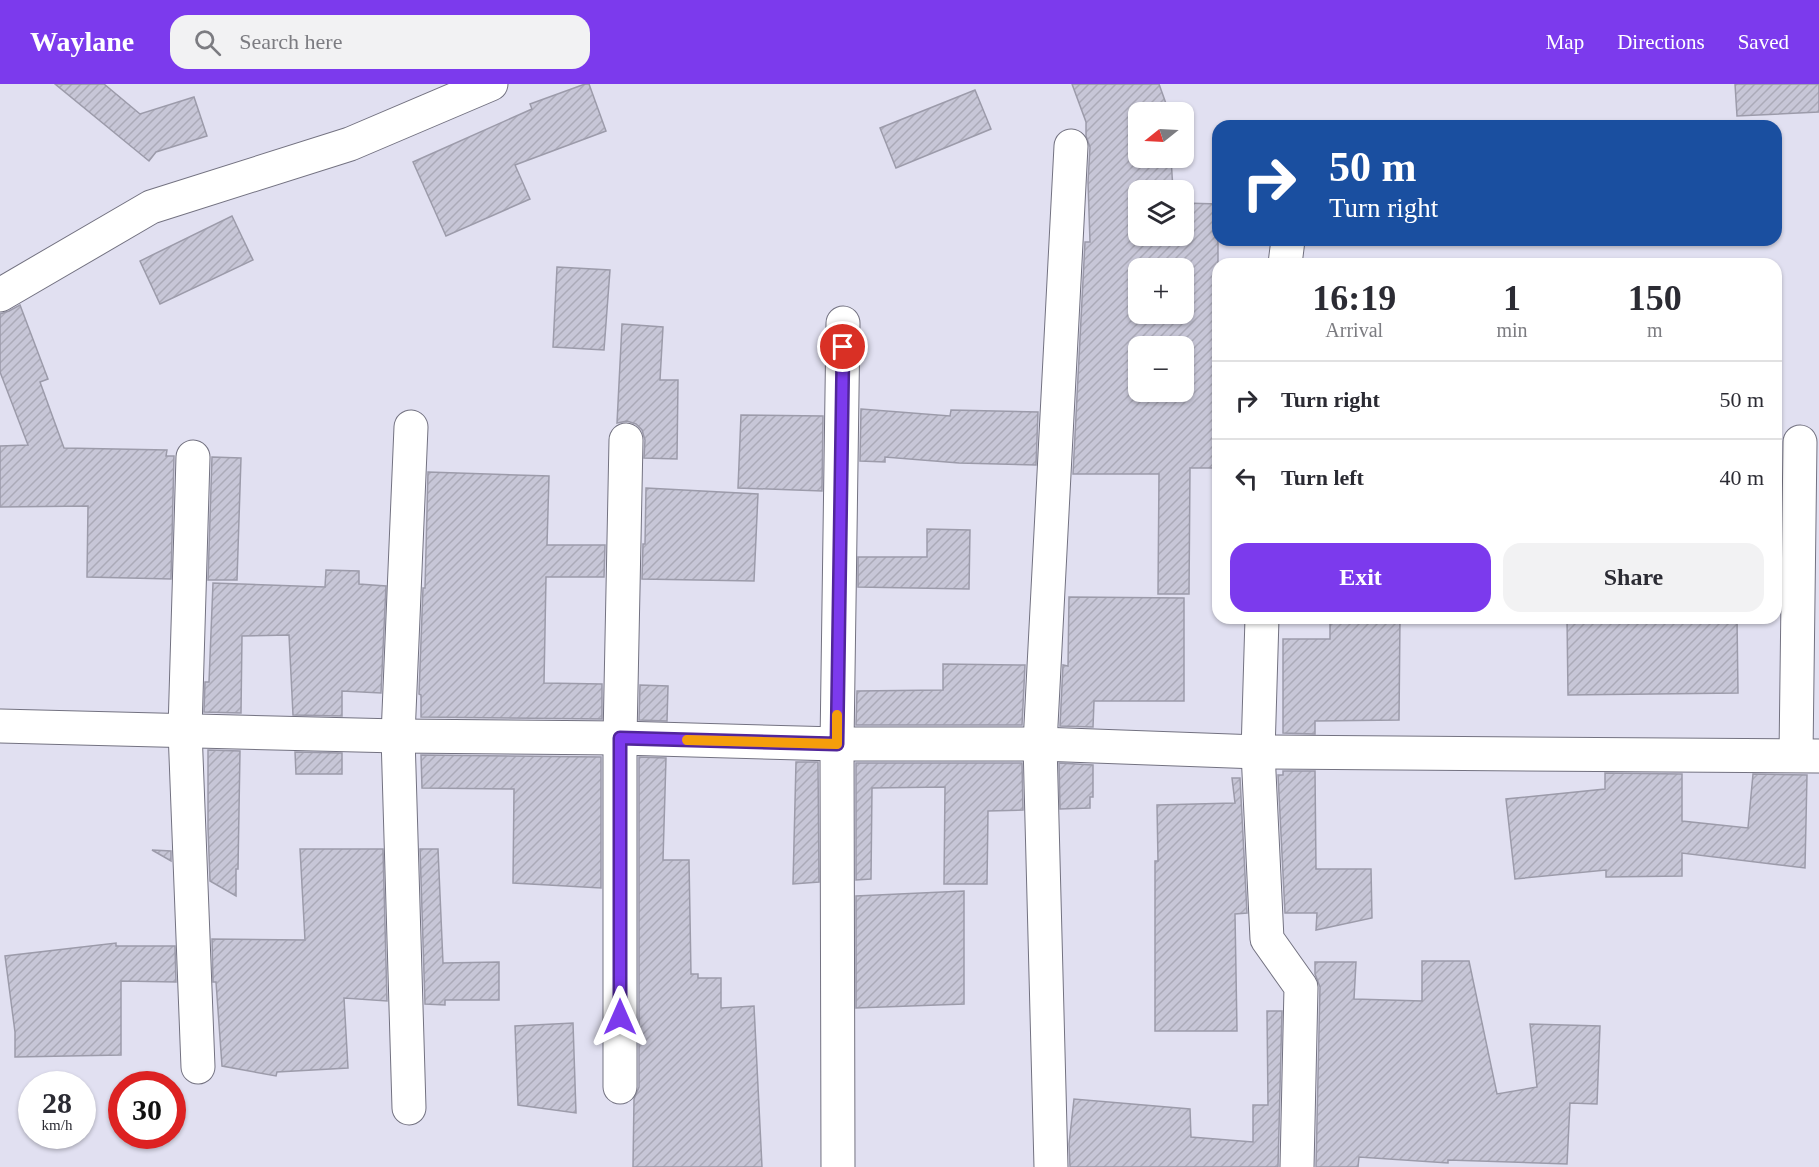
<!DOCTYPE html>
<meta charset="utf-8">
<style>
:root{--surface:#fff;--page:#f2f2f3;--text:#2b2b33;--muted:#7c7c81;--line:#e1e1e2;--accent:#7c3aed}
body{margin:0;font-family:Georgia,serif;background:var(--page);color:var(--text);height:100vh;display:flex;flex-direction:column;font-size:22px;white-space:nowrap}
*{box-sizing:border-box;margin:0}
p{font-size:20px;color:var(--muted)}
.icon{flex:none;width:33px;height:33px;fill:none;stroke:currentColor;stroke-width:2;stroke-linecap:round;stroke-linejoin:round}
.map{position:relative;flex:1;overflow:hidden}
.details{position:absolute;left:1212px;top:174px;width:570px;height:366px;display:flex;flex-direction:column;background:var(--surface);border-radius:18px;box-shadow:0 2px 4px #0004}
.details>*{flex:none}
.banner{position:absolute;left:1212px;top:36px;width:570px;height:126px;border-radius:18px;box-shadow:0 2px 4px #0004;background:#1a4fa0;color:#fff;overflow:hidden}
.needle{width:39px;rotate:252deg}
.buttons{position:absolute;left:1128px;top:18px;display:grid;gap:12px}
.buttons a{display:grid;place-items:center;width:66px;height:66px;border-radius:12px;background:var(--surface);box-shadow:0 2px 4px #0004;font-size:30px}
.speed{position:absolute;left:18px;top:987px;display:flex;gap:12px;font-size:30px;font-weight:700;text-align:center}
.speed>*{display:grid;place-content:center;width:78px;height:78px;border-radius:50%;background:var(--surface);box-shadow:0 2px 4px #0004;line-height:1}
.speed small{font-size:15px;font-weight:400}
.speed .limit{border:9px solid #d22;background:#fff;color:#111}
.pin{position:absolute;display:grid;place-items:center;width:51px;height:51px;color:#fff;margin:-26px;border:3px solid #fff;border-radius:50%;box-shadow:0 2px 6px #0007}
.me{position:absolute;width:66px;margin:-33px;rotate:0deg;stroke-linejoin:round;filter:drop-shadow(0 0 4px #0008)}
.turn{display:flex;align-items:center;gap:21px;height:126px;padding:0 18px;font-size:27px}
.turn .icon{width:78px;height:78px;stroke-width:2.5}
.turn b{display:block;font-size:42px;line-height:51px}
.eta{display:flex;justify-content:space-evenly;align-items:center;height:102px;text-align:center}
.eta b{font-size:36px;font-weight:600;line-height:42px}
.action{display:flex;gap:12px;margin-top:auto;padding:12px 18px}
.action a{flex:1;height:69px;border-radius:18px;background:var(--accent);color:#fff;font-size:24px;font-weight:600;line-height:69px;text-align:center}
.action a+a{background:var(--page);color:var(--text)}
ul{padding:0;list-style:none}
li{display:flex;align-items:center;gap:18px;height:78px;padding:0 18px;border-top:2px solid var(--line)}
li div{flex:1}
li b{display:block;font-size:22px}
li em{font-style:normal}
header{display:flex;align-items:center;gap:36px;box-sizing:border-box;height:84px;padding:0 30px;background:var(--accent);color:#fff}
header strong{font-size:28px}
nav{display:flex;gap:33px;margin-inline-start:auto;font-size:21px}
.search{width:420px;height:54px;background:var(--page);display:flex;align-items:center;gap:15px;box-sizing:border-box;padding:0 21px;border-radius:18px;color:var(--muted);font-size:22px}
.map>svg:first-child{display:block}
</style>
<header>
<strong>Waylane</strong>
<div class="search"><svg class="icon" aria-label="search" viewBox="0 0 24 24"><circle cx="10" cy="10" r="6"/><path d="M15 15l6 6"/></svg>Search here</div>
<nav><a>Map</a><a>Directions</a><a>Saved</a></nav>
</header>
<div class="map">
<svg width="1819" height="1083" viewBox="0 0 1819 1083">
<defs>
<pattern id="building-hatch" width="6" height="6" patternUnits="userSpaceOnUse" patternTransform="scale(1.5)"><rect width="6" height="6" fill="#c7c6d7"/><path d="M-1 1l2-2M0 6l6-6M5 7l2-2" fill="none" stroke="#abaab8"/></pattern>
</defs>
<rect width="100%" height="100%" fill="#e1e0f1"/>
<g fill="url(#building-hatch)" stroke="#9c9baa" stroke-width="1.5" fill-rule="evenodd">
<polygon points="55,0 104,0 140,30 194,13 207,52 156,68 149,77"/>
<polygon points="585,0 589,0 606,47 515,81 530,115 446,152 413,78 532,25 530,20"/>
<path d="M 1072,0 L 1159,0 L 1169,28 L 1138,28 L 1138,74 L 1171,74 L 1173,106 L 1138,106 L 1138,152 L 1184,152 L 1184,119 L 1218,120 L 1218,384 L 1190,384 L 1189,510 L 1158,510 L 1159,390 L 1073,390 L 1085,158 L 1090,158 L 1088,98 L 1090,63 L 1086,52 L 1086,38 ZM 1138,184 L 1184,184 L 1184,230 L 1138,230 ZM 1138,262 L 1184,262 L 1184,308 L 1138,308 Z"/>
<polygon points="1735,0 1819,0 1819,28 1737,32"/>
<polygon points="975,6 991,45 896,84 880,44"/>
<polygon points="232,132 253,176 160,220 140,177"/>
<polygon points="557,183 610,186 604,266 553,263"/>
<polygon points="20,221 48,295 40,298 64,364 167,366 166,372 174,372 171,495 87,493 88,422 0,423 0,362 28,361 0,288 0,230 9,227"/>
<polygon points="622,240 663,243 660,296 678,296 677,375 644,374 645,356 642,346 636,340 627,337 617,339"/>
<polygon points="861,325 950,332 951,326 1038,328 1036,381 959,379 885,373 885,378 860,377"/>
<polygon points="741,331 823,332 822,407 738,404"/>
<polygon points="212,373 241,374 237,496 208,496"/>
<polygon points="428,388 549,392 547,461 605,461 604,493 546,493 544,599 602,600 602,635 421,633 421,611 419,610 423,504 425,504"/>
<polygon points="646,404 758,410 754,497 642,495 643,460 645,460"/>
<polygon points="927,445 970,446 969,505 858,503 858,473 927,473"/>
<polygon points="326,486 359,487 359,500 386,502 381,609 342,607 342,632 293,631 289,551 242,552 241,629 204,628 205,598 209,598 213,499 325,503"/>
<polygon points="1069,513 1184,514 1184,617 1094,617 1093,643 1060,642 1063,581 1068,582"/>
<polygon points="1330,534 1400,534 1399,636 1315,637 1315,650 1283,649 1283,555 1330,555"/>
<polygon points="1567,534 1737,534 1738,609 1568,611"/>
<polygon points="943,580 1025,581 1022,641 856,641 857,607 943,606"/>
<polygon points="640,601 668,602 667,637 639,636"/>
<polygon points="208,666 240,667 238,785 236,785 236,812 210,797 208,744"/>
<polygon points="295,668 342,669 342,690 296,690"/>
<polygon points="421,671 601,673 601,804 513,799 514,705 422,704"/>
<polygon points="639,673 666,674 663,776 689,776 691,890 698,890 698,894 721,894 721,924 754,922 762,1083 633,1083 634,1015 639,1003"/>
<polygon points="796,678 818,678 819,798 793,800"/>
<polygon points="856,679 1022,679 1023,726 988,727 987,800 944,800 945,703 872,704 871,795 856,796"/>
<polygon points="1059,679 1093,681 1093,713 1090,713 1090,724 1060,725"/>
<polygon points="1283,687 1315,687 1316,785 1371,785 1372,834 1316,846 1317,829 1285,829 1278,691 1283,691"/>
<polygon points="1605,689 1682,690 1682,737 1748,744 1753,690 1807,691 1805,784 1682,769 1682,792 1606,793 1606,786 1515,795 1506,715 1605,705"/>
<polygon points="1232,694 1240,694 1247,829 1235,830 1237,947 1155,947 1155,777 1158,777 1157,721 1235,719"/>
<polygon points="300,765 383,765 387,917 344,914 348,984 277,988 276,992 222,982 216,898 213,898 212,855 305,856"/>
<polygon points="420,765 438,765 443,879 499,878 499,916 445,916 445,921 425,920"/>
<polygon points="152,766 171,767 171,777"/>
<polygon points="964,807 964,920 856,924 856,812"/>
<polygon points="116,859 116,862 175,862 176,898 121,897 121,971 15,973 15,948 5,872"/>
<polygon points="1422,877 1469,877 1497,1010 1537,1003 1530,940 1600,942 1597,1020 1570,1019 1567,1080 1448,1076 1448,1079 1359,1073 1358,1083 1316,1083 1320,903 1315,890 1315,878 1356,878 1354,915 1422,917"/>
<polygon points="1267,927 1282,927 1278,1083 1070,1083 1069,1060 1074,1015 1190,1025 1191,1053 1253,1058 1253,1021 1268,1021"/>
<polygon points="573,939 576,1029 518,1021 515,942"/>
</g>
<g fill="none" stroke-linecap="round" stroke-linejoin="round">
<g stroke="#737281" stroke-width="35">
<g id="street">
<polyline points="1285,180 1288,156"/>
<polyline points="0,211 151,123 350,60 491,0"/>
<polyline points="193,373 185,646 198,983"/>
<polyline points="1262,534 1258,668 1267,855 1301,903 1297,1083"/>
<polyline points="0,642 398,652 620,654 837,660 1040,660 1258,668 1819,672"/>
<polyline points="1796,671 1800,358"/>
<polyline points="620,1003 620,654 626,356"/>
<polyline points="409,1024 398,652 411,343"/>
<polyline points="838,1083 837,660 843,239"/>
<polyline points="1051,1083 1040,660 1071,62"/>
</g>
</g>
<use href="#street" stroke="#fff" stroke-width="33"/>
</g>
<g fill="none" stroke-linecap="round" stroke-linejoin="round">
<g stroke="#51269a" stroke-width="15">
<polyline id="route" points="620,933 620,654 837,660 843,263"/>
</g>
<use href="#route" stroke="#7c3aed" stroke-width="10"/>
<polyline stroke="#f59e0b" stroke-width="10" points="687,656 837,660 837,631"/>
</g>
</svg>
<div class="buttons">
<a><svg class="needle" viewBox="-14 -14 28 28"><path d="M0-13l5 13h-10z" fill="#e53935"/><path d="M0 13l5-13h-10z" fill="#7c7c81"/></svg></a>
<a><svg class="icon" aria-label="layers" viewBox="0 0 24 24"><path d="M12 4l9 5-9 5-9-5zM3 14l9 5 9-5"/></svg></a>
<a>+</a>
<a>−</a>
</div>
<div class="speed"><div>28<small>km/h</small></div><div class="limit">30</div></div>
<div class="pin" style="left:843px;top:263px;background:#d93025"><svg class="icon" aria-label="arrive" viewBox="0 0 24 24"><path d="M6 21V4h12l-3 4 3 4H6"/></svg></div>
<svg class="me" style="left:620px;top:933px" viewBox="-20 -20 40 40"><path d="M0-17L14 15 0 8-14 15z" fill="#7c3aed" stroke="#fff" stroke-width="4"/></svg>
<div class="banner">
<div class="turn"><svg class="icon" aria-label="right" viewBox="0 0 24 24"><path d="M7 20v-9h11M14 6l5 5-5 5"/></svg><div><b>50 m</b>Turn right</div></div>
</div>
<section class="details">
<div class="eta">
<div><b>16:19</b><p>Arrival</p></div>
<div><b>1</b><p>min</p></div>
<div><b>150</b><p>m</p></div>
</div>
<ul>
<li><svg class="icon" aria-label="right" viewBox="0 0 24 24"><path d="M7 20v-9h11M14 6l5 5-5 5"/></svg><div><b>Turn right</b></div><em>50 m</em></li>
<li><svg class="icon" aria-label="left" viewBox="0 0 24 24"><path d="M17 20v-9H6M10 6l-5 5 5 5"/></svg><div><b>Turn left</b></div><em>40 m</em></li>
</ul>
<div class="action"><a>Exit</a><a>Share</a></div>
</section>
</div>
